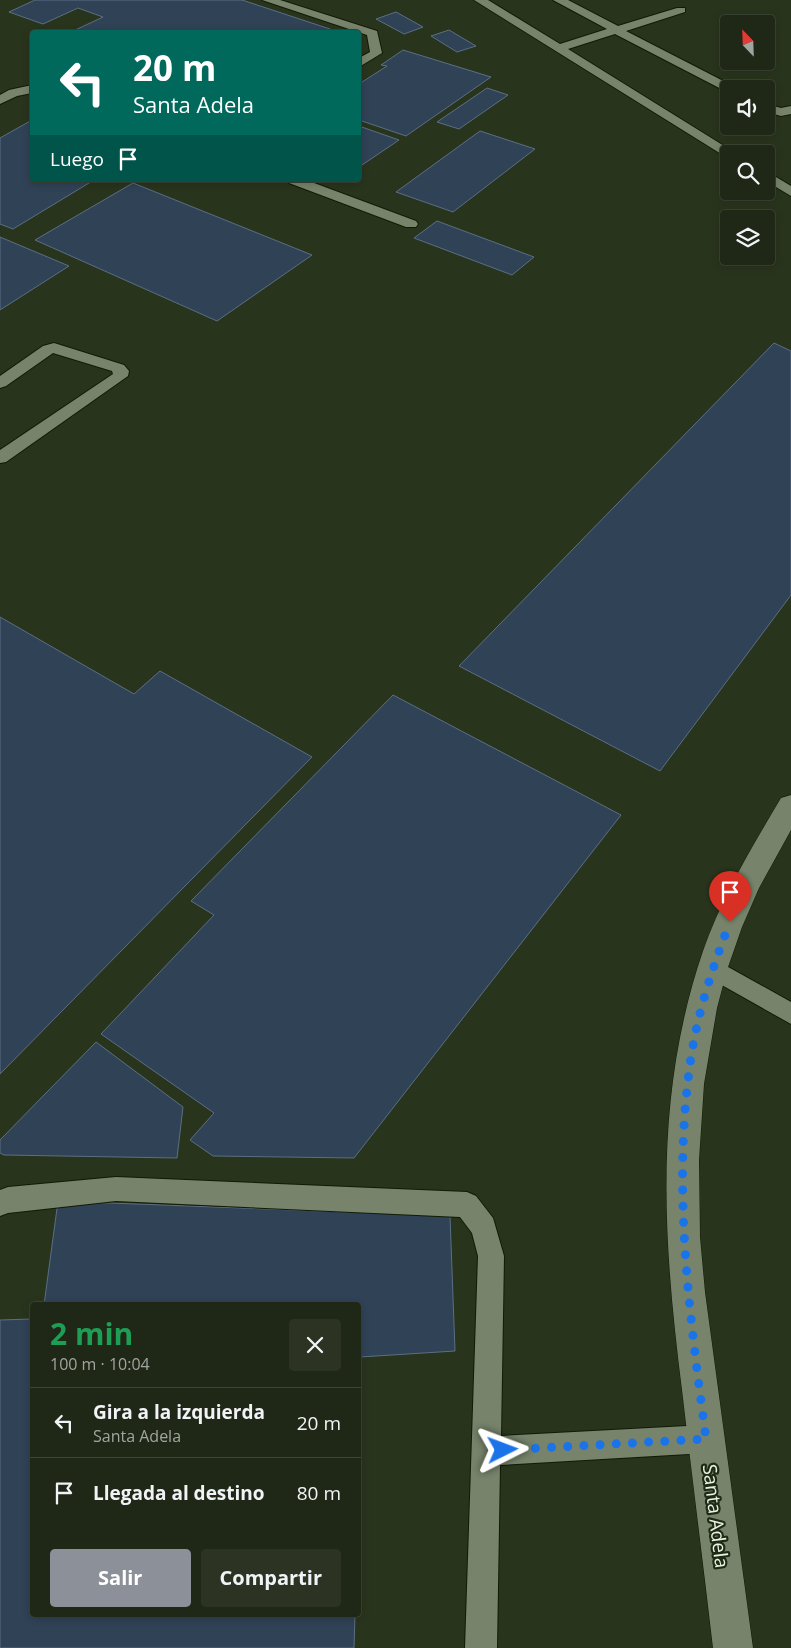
<!DOCTYPE html>
<html lang="es">
<meta charset="utf-8">
<style>
:root{--surface:#1f2716;--page:#2c3323;--text:#f1f3f6;--muted:#a1a5a1;--line:#3c4435;--accent:#8c9099}
body{margin:0;font-family:"Open Sans",sans-serif;background:var(--page);color:var(--text);height:100vh;display:flex;flex-direction:column;font-size:19px;white-space:nowrap}
*{box-sizing:border-box;margin:0}
p{font-size:16px;color:var(--muted)}
.icon{flex:none;width:28px;height:28px;fill:none;stroke:currentColor;stroke-width:2;stroke-linecap:round;stroke-linejoin:round}
.map{position:relative;flex:1;overflow:hidden}
.details{position:absolute;left:30px;top:1302px;width:331px;height:315px;display:flex;flex-direction:column;background:var(--surface);border-radius:5px;box-shadow:0 2px 8px #0003,0 0 0 1px var(--line)}
.details>*{flex:none}
.banner{position:absolute;left:30px;top:30px;width:331px;height:152px;border-radius:5px;box-shadow:0 2px 8px #0003,0 0 0 1px var(--line);background:#00695c;color:#fff;overflow:hidden}
.needle{width:32px;rotate:337deg}
.controls{position:absolute;left:720px;top:15px;display:grid;gap:10px}
.controls a{display:grid;place-items:center;width:55px;height:55px;border-radius:5px;background:var(--surface);box-shadow:0 2px 8px #0003,0 0 0 1px var(--line);font-size:25px}
.pin{position:absolute;display:grid;place-items:center;width:42px;height:42px;color:#fff;margin:-51px -21px;border-radius:50% 50% 50% 0;rotate:-45deg;box-shadow:0 0 5px #0007}
.pin .icon{rotate:45deg}
.me{position:absolute;width:55px;margin:-28px;rotate:87deg;stroke-linejoin:round;filter:drop-shadow(0 0 4px #0008)}
.turn{display:flex;align-items:center;gap:18px;height:105px;padding:0 20px;font-size:22px}
.turn .icon{width:65px;height:65px;stroke-width:2.5}
.turn b{display:block;font-size:35px;line-height:42px}
.then{display:flex;align-items:center;height:48px;padding:0 20px;background:#0003;gap:10px;font-size:19px}
.round{display:grid;place-items:center;flex:none;width:52px;height:52px;border-radius:5px;background:var(--page)}
.overview{display:flex;align-items:center;justify-content:space-between;height:85px;padding:0 20px}
h1{font-size:30px;font-weight:700;line-height:38px;color:#1e9e55}
.cta{display:flex;gap:10px;margin-top:auto;padding:10px 20px}
.cta a{flex:1;height:58px;border-radius:5px;background:var(--accent);color:#fff;font-size:20px;font-weight:700;line-height:58px;text-align:center}
.cta a+a{background:var(--page);color:var(--text)}
ul{padding:0;list-style:none}
li{display:flex;align-items:center;gap:15px;height:70px;padding:0 20px;border-top:1px solid var(--line)}
li div{flex:1}
li b{display:block;font-size:19px}
li em{font-style:normal}
.map>svg:first-child{display:block}
</style>
<div class="map">
<svg width="791" height="1648" viewBox="0 0 791 1648">
<rect width="100%" height="100%" fill="#29341d"/>
<g fill="#304256" stroke="#5b6f84">
<polygon points="35,0 242,0 339,32 71,32 103,17 78,8 43,24 9,12"/>
<polygon points="396,12 423,27 404,34 376,19"/>
<polygon points="449,30 476,46 457,52 431,36"/>
<polygon points="403,50 491,77 406,136 359,120 359,84 387,66 381,65"/>
<polygon points="487,88 508,95 459,129 437,122"/>
<polygon points="32,120 32,180 94,180 13,229 0,224 0,138"/>
<polygon points="359,126 399,140 359,167"/>
<polygon points="480,131 535,149 453,212 396,192"/>
<polygon points="133,183 312,255 217,321 35,240"/>
<polygon points="437,221 534,257 512,275 414,238"/>
<polygon points="0,237 69,266 0,310"/>
<polygon points="774,343 791,351 791,595 660,771 459,666"/>
<polygon points="0,617 134,694 160,671 312,757 0,1074"/>
<polygon points="393,695 621,815 354,1158 213,1156 190,1140 214,1113 101,1034 214,915 191,901"/>
<polygon points="96,1042 183,1107 177,1158 4,1155 0,1153 0,1140"/>
<polygon points="58,1201 450,1216 455,1351 360,1357 359,1426 359,1305 44,1305"/>
<polygon points="32,1319 32,1615 355,1615 354,1648 0,1648 0,1320"/>
</g>
<g fill="none" stroke-linecap="round" stroke-linejoin="round">
<g stroke="#111b06" stroke-width="2">
<g id="service">
<polygon points="262,0 280,0 377,31 382,53 359,67 359,58 370,52 367,35"/>
<polygon points="474,0 488,0 560,44 607,29 553,0 568,0 618,26 677,8 685,8 685,12 626,31 733,86 735,89 729,89 729,93 615,34 568,49 737,154 729,154 729,157 726,157"/>
<polygon points="32,85 32,93 17,96 0,104 0,95 9,90"/>
<polygon points="766,104 781,108 791,106 791,114 781,116 766,112"/>
<polygon points="766,171 791,186 791,196 766,181"/>
<polygon points="287,180 306,180 416,221 418,224 416,227 406,227 289,183"/>
<polygon points="54,343 124,365 129,371 128,376 6,462 0,463 0,450 113,374 112,371 53,353 6,386 0,388 0,376 43,346"/>
<polygon points="712,958 791,1002 791,1024 704,975 700,968 704,961"/>
<polygon points="116,1177 467,1192 476,1196 493,1218 504,1256 501,1436 706,1425 716,1429 720,1439 716,1449 706,1453 500,1465 497,1648 465,1648 478,1256 472,1233 460,1217 116,1201 8,1213 0,1216 0,1190 8,1187"/>
</g>
</g>
<g stroke="#111b06" stroke-width="1">
<path id="minor" d="M 791,795 L 791,830 L 759,888 L 742,927 L 727,970 L 717,1008 L 704,1084 L 699,1160 L 700,1237 L 705,1292 L 753,1648 L 713,1648 C 703,1562 692,1476 682,1390 C 663,1239 653,1098 703,951 C 722,897 752,847 781,798 Z"/>
</g>
<use href="#service" fill="#77846b" fill-rule="evenodd"/>
<use href="#minor" fill="#77846b" fill-rule="evenodd"/>
</g>
<g fill="none" stroke-linecap="round" stroke-linejoin="round">
<path stroke="#1a73e8" stroke-width="9" stroke-dasharray="0 16.2" d="M 503,1450 L 706,1439 C 690,1317 673,1196 689,1072 C 695,1021 711,971 730,922"/>
</g>
<g text-anchor="middle" dominant-baseline="central" stroke-width="4.5" stroke-linejoin="round" paint-order="stroke">
<g font-size="19" fill="#eaf1e3" stroke="#1f2a14">
<text transform="translate(716 1516) rotate(83)">Santa Adela</text>
</g>
</g>
</svg>
<div class="controls">
<a><svg class="needle" viewBox="-14 -14 28 28"><path d="M0-13l5 13h-10z" fill="#e53935"/><path d="M0 13l5-13h-10z" fill="#a1a5a1"/></svg></a>
<a><svg class="icon" aria-label="sound" viewBox="0 0 24 24"><path d="M4 9h4l5-4v14l-5-4H4zM17 9q2 3 0 6"/></svg></a>
<a><svg class="icon" aria-label="search" viewBox="0 0 24 24"><circle cx="10" cy="10" r="6"/><path d="M15 15l6 6"/></svg></a>
<a><svg class="icon" aria-label="layers" viewBox="0 0 24 24"><path d="M12 4l9 5-9 5-9-5zM3 14l9 5 9-5"/></svg></a>
</div>
<div class="pin" style="left:730px;top:922px;background:#d93025"><svg class="icon" aria-label="arrive" viewBox="0 0 24 24"><path d="M6 21V4h12l-3 4 3 4H6"/></svg></div>
<svg class="me" style="left:503px;top:1450px" viewBox="-20 -20 40 40"><path d="M0-17L14 15 0 8-14 15z" fill="#1a73e8" stroke="#fff" stroke-width="4"/></svg>
<div class="banner">
<div class="turn"><svg class="icon" aria-label="left" viewBox="0 0 24 24"><path d="M17 20v-9H6M10 6l-5 5 5 5"/></svg><div><b>20 m</b>Santa Adela</div></div>
<div class="then">Luego<svg class="icon" aria-label="arrive" viewBox="0 0 24 24"><path d="M6 21V4h12l-3 4 3 4H6"/></svg></div>
</div>
<section class="details">
<div class="overview"><div><h1>2 min</h1><p>100 m · 10:04</p></div><a class="round"><svg class="icon" aria-label="close" viewBox="0 0 24 24"><path d="M6 6l12 12M18 6L6 18"/></svg></a></div>
<ul>
<li><svg class="icon" aria-label="left" viewBox="0 0 24 24"><path d="M17 20v-9H6M10 6l-5 5 5 5"/></svg><div><b>Gira a la izquierda</b><p>Santa Adela</p></div><em>20 m</em></li>
<li><svg class="icon" aria-label="arrive" viewBox="0 0 24 24"><path d="M6 21V4h12l-3 4 3 4H6"/></svg><div><b>Llegada al destino</b></div><em>80 m</em></li>
</ul>
<div class="cta"><a>Salir</a><a>Compartir</a></div>
</section>
</div>
